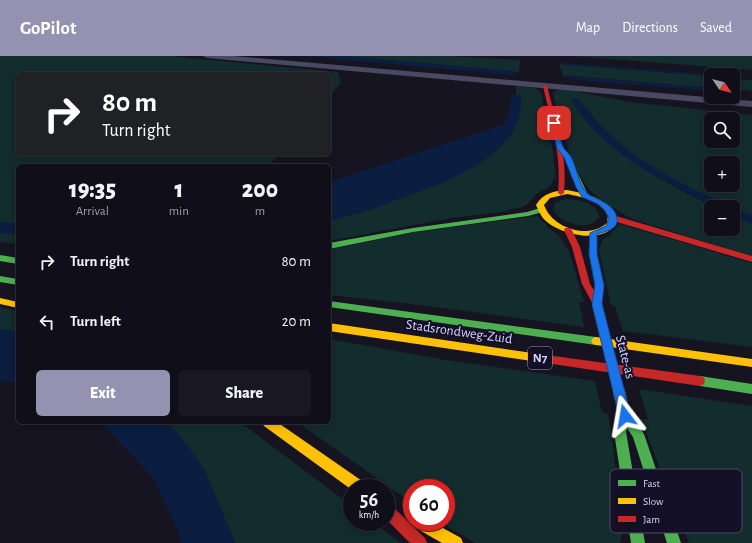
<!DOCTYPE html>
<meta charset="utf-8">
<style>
:root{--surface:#100f19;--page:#191822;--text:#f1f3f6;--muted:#9c9ca2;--line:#302f38;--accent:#9591b1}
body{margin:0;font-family:"Alegreya Sans",sans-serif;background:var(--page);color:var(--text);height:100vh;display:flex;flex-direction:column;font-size:15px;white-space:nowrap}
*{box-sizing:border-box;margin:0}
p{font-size:13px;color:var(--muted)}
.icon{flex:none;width:22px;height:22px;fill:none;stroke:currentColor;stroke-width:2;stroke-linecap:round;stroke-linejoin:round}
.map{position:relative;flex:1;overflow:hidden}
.drawer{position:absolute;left:16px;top:108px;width:315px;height:260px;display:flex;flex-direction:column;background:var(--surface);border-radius:6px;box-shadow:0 2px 10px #0003,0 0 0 1px var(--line)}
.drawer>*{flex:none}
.hud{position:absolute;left:16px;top:16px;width:315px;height:84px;border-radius:6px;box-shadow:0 2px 10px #0003,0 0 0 1px var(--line);background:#202124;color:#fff;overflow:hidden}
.needle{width:26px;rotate:125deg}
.fabs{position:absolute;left:704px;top:12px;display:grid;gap:8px}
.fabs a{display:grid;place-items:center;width:36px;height:36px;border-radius:6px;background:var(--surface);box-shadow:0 2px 10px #0003,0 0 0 1px var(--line);font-size:20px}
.speed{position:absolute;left:343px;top:423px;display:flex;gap:8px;font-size:20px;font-weight:700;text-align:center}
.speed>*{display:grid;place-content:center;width:52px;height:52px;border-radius:50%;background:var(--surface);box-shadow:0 2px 10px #0003,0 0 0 1px var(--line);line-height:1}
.speed small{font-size:10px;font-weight:400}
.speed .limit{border:6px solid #d22;background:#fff;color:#111}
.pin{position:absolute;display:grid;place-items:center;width:34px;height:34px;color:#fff;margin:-17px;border-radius:8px;box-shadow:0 2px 6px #0006}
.me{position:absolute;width:44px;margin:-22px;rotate:346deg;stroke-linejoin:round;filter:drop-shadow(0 0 3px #0008)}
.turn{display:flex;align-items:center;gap:14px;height:84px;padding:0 20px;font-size:18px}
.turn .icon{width:52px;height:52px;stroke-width:2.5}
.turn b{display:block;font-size:28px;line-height:34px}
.eta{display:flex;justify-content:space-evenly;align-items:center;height:68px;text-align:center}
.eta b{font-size:24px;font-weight:800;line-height:28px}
.primary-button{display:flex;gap:8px;margin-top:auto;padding:8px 20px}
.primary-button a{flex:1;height:46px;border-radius:6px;background:var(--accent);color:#fff;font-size:16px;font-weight:800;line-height:46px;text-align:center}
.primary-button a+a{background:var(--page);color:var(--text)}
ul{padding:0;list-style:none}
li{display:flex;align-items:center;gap:12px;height:60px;padding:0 20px}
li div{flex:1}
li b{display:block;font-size:15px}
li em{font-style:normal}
header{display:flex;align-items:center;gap:24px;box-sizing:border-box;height:56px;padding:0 20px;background:var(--accent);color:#fff}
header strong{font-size:19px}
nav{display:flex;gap:22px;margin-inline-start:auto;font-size:14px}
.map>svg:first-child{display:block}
</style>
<header>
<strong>GoPilot</strong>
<nav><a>Map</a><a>Directions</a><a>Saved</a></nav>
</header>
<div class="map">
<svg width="752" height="487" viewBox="0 0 752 487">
<rect width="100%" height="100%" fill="#161421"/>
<g fill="#132c2d" fill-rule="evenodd">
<polygon points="0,0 171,0 338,16 341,27 329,41 329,18 18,18 18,98 279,98 269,110 18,110 18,168 0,166"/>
<polygon points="340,0 449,0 520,4 519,17 513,15"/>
<polygon points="571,0 752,0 752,14"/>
<polygon points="559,8 711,20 711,32 572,20 563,21"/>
<polygon points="733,22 752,24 752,35 733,33"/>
<path d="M 516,29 L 535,32 L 541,37 L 553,97 L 556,123 L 553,123 C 553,133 545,132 538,137 C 534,139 533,143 529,146 C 524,152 516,153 508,153 L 509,155 L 452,162 L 329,185 L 329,165 L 371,153 L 447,125 L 500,91 L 521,40 L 516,39 Z"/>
<path d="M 557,34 L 569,34 L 629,46 L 752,59 L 752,160 C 690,133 619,103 580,44 L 571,43 C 596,91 667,129 715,151 L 711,151 L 711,173 L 733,173 L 733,159 L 752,168 L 752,200 L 635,164 C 625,160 595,141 589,133 C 569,108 561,69 553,38 L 553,37 ZM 711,63 L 733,63 L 733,85 L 711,85 ZM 711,107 L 733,107 L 733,129 L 711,129 Z"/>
<path d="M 565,143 C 578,143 597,146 599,161 C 589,177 560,167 553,154 L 555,147 Z"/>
<path d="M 537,160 L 547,169 L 546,170 C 555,176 563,181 566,192 L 568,192 L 584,246 L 579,246 L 584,271 L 412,248 L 329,239 L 329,194 L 415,176 Z"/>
<polygon points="620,168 752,207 752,291 623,275 615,250 611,249 599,194 603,183 612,178 611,177"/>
<polygon points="0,177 18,179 18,188 0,186"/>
<polygon points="0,251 18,255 18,276 0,273"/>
<polygon points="329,283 446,304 595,325 602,356 608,358 612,379 622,478 620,487 475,487 440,466 446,466 446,432 412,432 412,447 297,366 329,366"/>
<polygon points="639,333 752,350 752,487 689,487 641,363 648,363"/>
<polygon points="167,366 240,366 352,450 352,466 373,466 401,487 235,487 204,413 180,380"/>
</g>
<g fill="#0b1e41">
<polygon points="305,0 340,0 513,15 516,18 514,19"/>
<polygon points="563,6 577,8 722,19 711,19 711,20 559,8"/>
<polygon points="568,20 711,32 711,35 575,24 567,22"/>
<path d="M 512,39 L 521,40 C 522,53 519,66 512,77 C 490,110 440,128 405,141 C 380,150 355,159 329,165 L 329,126 L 503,69 L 507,64 Z"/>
<path d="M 574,42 L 580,44 C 588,55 595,66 605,75 C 641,108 687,131 732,151 L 715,151 L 711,149 C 661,123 599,95 571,43 Z"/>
<polygon points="733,152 752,160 752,168 733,159"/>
<polygon points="0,166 18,168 18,179 0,177"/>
<polygon points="0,273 18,276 18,328 0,324"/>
<polygon points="101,366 167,366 180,380 204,413 235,487 181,487 179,478 154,423"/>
</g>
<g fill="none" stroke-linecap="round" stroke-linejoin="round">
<polygon fill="#4a4962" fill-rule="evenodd" points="203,0 233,0 752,45 752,51 207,2"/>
<g fill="#4caf50" fill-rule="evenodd">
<polygon points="565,95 568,97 588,139 587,140 583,140 582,139 562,97"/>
<polygon points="540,152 544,154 543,156 528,160 413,176 329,193 329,187 413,172 527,156"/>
<polygon points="0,199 18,202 18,208 0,205"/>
<polygon points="0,220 18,223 18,229 0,226"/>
<polygon points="329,245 596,281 599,282 601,285 599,288 596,289 329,251"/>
<polygon points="700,320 752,328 752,338 700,330 696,328 695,325 696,322"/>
<polygon points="625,355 629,356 644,378 681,487 667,487 633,381 627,372 626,376 645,487 631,487 614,376 621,356"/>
</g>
<g fill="#ffc107" fill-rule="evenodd">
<path d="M 567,134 C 587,138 604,141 616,159 C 615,162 616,166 615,168 C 604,189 559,178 546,165 C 541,161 539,155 536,149 C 543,137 554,135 567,134 ZM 567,138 C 583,141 599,144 608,159 L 607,167 C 588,184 552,172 544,149 L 550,142 Z"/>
<polygon points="0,242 18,246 18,252 0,248"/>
<polygon points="329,267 539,298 543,299 544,302 543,305 539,306 329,275"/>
<polygon points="596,281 752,303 752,311 596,289 593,288 591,285 593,282"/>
<polygon points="262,366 277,366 365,427 366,432 352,432 352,434 264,370"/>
<polygon points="412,466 432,466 461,482 463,487 442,487 414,471"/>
</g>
<g fill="#c62828" fill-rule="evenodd">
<path d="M 545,29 L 547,30 C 556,65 568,100 564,137 L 561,139 L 558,137 C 562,100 551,65 543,30 Z"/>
<polygon points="610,160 616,160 752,200 752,206 610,164"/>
<polygon points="565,172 571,172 580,191 590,228 602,248 600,250 594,250 582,228 572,191 564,174"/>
<polygon points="539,298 700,320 704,322 705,325 704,328 700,330 539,306 535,305 534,302 535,299"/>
<polygon points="386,447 391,449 425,482 427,487 410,487 386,463"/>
</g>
<polyline stroke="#ffc107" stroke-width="10" points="597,248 619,337"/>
<polyline stroke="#ffc107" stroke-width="12" points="619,336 625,360"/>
</g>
<path fill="#1a73e8" stroke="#114b97" d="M 554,65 L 557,67 C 559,75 560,84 563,91 C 565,95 569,97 571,101 C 577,112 578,128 587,137 C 595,145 613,145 617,162 C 619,173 605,176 597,178 L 597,198 L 604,229 L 602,248 L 631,360 L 629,364 L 625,366 L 621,364 L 619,360 L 592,248 L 595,229 L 589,198 L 590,177 L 606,170 L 609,162 L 604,153 L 598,148 L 582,141 L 576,131 L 564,101 L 557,92 L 551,67 Z"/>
<g text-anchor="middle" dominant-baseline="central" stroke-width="4" stroke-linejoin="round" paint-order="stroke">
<rect fill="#130f26" stroke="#9e99be" stroke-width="1" x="528" y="291" width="24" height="22" rx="3"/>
<g font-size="13" font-weight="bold" fill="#d9d4ff">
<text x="540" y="302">N7</text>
</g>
<g font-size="14" fill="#d9d4ff" stroke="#130f26">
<text transform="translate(459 276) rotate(8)">Stadsrondweg-Zuid</text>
<text transform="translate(625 301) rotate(76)">State-as</text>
</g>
</g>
<rect x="610" y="413" width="132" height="64" rx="6" fill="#130f26" stroke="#4e4a67" stroke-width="1"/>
<rect x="618" y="424" width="18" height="6" fill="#4caf50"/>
<rect x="618" y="442" width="18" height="6" fill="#ffc107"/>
<rect x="618" y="460" width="18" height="6" fill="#c62828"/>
<g font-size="11" fill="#d9d4ff">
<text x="643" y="431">Fast</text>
<text x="643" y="449">Slow</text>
<text x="643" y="467">Jam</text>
</g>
</svg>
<div class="fabs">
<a><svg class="needle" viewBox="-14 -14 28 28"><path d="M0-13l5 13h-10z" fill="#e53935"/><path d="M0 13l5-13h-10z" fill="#9c9ca2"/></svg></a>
<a><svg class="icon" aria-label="search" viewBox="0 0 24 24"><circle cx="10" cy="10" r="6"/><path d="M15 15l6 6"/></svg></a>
<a>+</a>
<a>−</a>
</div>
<div class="speed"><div>56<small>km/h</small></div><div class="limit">60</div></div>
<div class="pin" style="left:554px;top:67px;background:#d93025"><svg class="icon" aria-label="arrive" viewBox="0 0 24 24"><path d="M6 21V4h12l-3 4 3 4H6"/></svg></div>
<svg class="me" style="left:625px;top:360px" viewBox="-20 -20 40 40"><path d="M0-17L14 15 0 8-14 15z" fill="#1a73e8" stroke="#fff" stroke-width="4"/></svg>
<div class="hud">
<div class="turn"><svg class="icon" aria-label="right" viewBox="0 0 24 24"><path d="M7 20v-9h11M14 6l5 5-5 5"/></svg><div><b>80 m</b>Turn right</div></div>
</div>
<section class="drawer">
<div class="eta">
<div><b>19:35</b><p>Arrival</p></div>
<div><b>1</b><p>min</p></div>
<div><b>200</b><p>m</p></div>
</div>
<ul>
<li><svg class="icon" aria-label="right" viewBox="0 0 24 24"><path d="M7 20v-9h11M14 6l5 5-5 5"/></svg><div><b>Turn right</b></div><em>80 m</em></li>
<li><svg class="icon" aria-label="left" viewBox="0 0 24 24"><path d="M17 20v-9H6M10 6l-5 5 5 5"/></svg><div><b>Turn left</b></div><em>20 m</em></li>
</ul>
<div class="primary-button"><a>Exit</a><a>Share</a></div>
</section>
</div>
